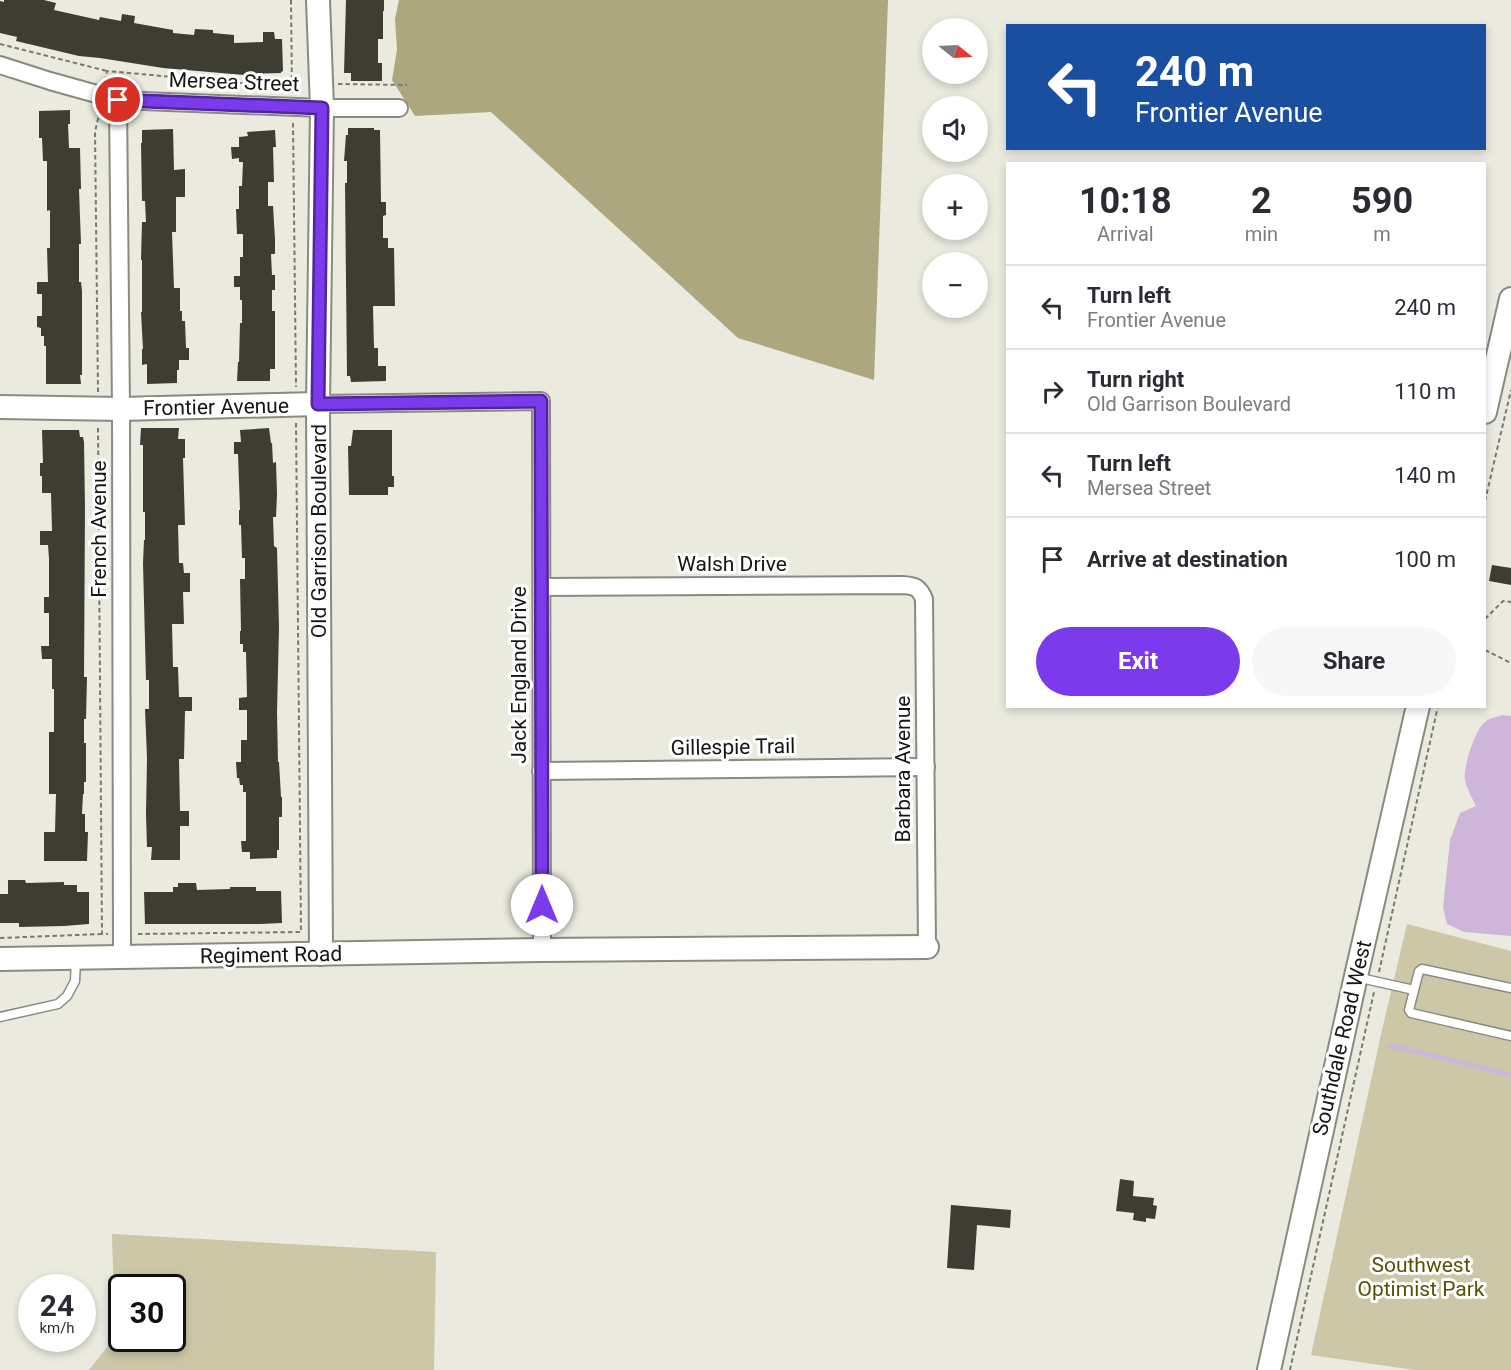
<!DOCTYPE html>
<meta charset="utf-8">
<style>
:root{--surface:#fff;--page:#f7f7f7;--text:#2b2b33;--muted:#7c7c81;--line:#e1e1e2;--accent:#7c3aed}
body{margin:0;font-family:Roboto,sans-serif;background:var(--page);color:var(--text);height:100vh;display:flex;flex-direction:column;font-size:22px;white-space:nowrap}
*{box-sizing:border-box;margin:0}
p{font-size:20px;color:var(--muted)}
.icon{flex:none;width:33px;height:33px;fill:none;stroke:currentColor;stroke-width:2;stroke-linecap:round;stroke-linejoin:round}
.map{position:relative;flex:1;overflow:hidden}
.side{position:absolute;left:1006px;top:162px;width:480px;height:546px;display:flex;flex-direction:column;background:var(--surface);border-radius:0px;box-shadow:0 3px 9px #0003}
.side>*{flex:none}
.guide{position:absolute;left:1006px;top:24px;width:480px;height:126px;border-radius:0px;box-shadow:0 3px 9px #0003;background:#1a4fa0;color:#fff;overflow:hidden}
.needle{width:39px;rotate:108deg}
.controls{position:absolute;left:922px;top:18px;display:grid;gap:12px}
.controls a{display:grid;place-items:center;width:66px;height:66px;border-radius:50%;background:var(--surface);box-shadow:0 3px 9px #0003;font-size:30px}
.speed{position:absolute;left:18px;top:1274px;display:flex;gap:12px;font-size:30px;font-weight:700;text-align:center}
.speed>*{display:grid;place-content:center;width:78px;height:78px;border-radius:50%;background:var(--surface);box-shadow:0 3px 9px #0003;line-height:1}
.speed small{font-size:15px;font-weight:400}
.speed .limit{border:3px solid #111;border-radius:9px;background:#fff;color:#111}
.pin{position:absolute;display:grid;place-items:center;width:51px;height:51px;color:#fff;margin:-26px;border:3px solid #fff;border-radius:50%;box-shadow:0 2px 6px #0007}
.me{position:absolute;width:66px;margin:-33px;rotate:0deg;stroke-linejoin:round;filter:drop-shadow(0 0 4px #0008)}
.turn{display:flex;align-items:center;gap:21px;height:126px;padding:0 30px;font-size:27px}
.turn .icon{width:78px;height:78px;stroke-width:2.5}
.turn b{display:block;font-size:42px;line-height:51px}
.eta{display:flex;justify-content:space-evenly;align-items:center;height:102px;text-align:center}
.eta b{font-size:36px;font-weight:700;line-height:42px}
.cta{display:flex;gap:12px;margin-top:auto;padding:12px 30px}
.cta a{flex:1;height:69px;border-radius:36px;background:var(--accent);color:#fff;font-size:24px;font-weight:700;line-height:69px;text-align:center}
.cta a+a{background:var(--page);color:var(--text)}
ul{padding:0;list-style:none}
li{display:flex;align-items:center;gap:18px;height:84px;padding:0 30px;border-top:2px solid var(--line)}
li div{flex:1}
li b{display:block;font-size:22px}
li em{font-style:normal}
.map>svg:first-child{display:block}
</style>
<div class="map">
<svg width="1511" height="1370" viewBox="0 0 1511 1370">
<rect width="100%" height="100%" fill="#ebeadf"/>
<g fill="#cbc7a7" fill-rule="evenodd">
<polygon points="1407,924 1511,951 1511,1370 1414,1370 1311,1355 1382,1030"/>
<path d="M 112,1234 L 436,1252 L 434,1370 L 89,1370 L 115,1337 ZM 122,1287 L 172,1287 L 172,1338 L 122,1338 Z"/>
</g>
<polygon fill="#aca77e" points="399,0 888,0 874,380 738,338 491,112 415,116 392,80 397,50 395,19"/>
<path fill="#cdb6da" d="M 1502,715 L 1511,716 L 1511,936 L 1464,932 L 1447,924 L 1443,907 L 1450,840 L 1460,813 L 1476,806 C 1472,798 1467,789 1465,780 C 1463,767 1475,730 1485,722 C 1489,718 1497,717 1502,715 Z"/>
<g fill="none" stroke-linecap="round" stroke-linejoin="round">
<polyline stroke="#cdb6da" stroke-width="4.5" points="1389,1045 1511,1075"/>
</g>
<g fill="#3e3d34">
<polygon points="4,0 44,0 56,3 54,10 99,20 100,17 121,21 122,14 135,16 134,23 173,30 173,33 194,35 195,29 213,30 213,33 234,35 234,43 263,42 263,32 274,32 275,39 282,39 283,71 281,72 281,73 244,74 244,75 163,68 100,58 79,56 16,41 17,37 0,33 0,1 4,2"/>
<polygon points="346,0 384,0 384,11 383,11 383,39 378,39 378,63 382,63 382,81 351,81 351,73 344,73"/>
<polygon points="70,110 70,124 68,124 69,148 80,148 81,189 79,189 81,244 79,244 79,282 81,282 82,291 82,375 80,375 81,384 46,384 46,346 44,346 44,336 41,336 41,328 37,327 37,316 42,316 42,294 37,294 37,282 48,282 47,248 50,248 50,210 47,211 47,161 43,161 42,138 39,138 39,111"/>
<polygon points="348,128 374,128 374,130 380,130 381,202 386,202 386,215 383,216 383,238 388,238 388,248 394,248 395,306 373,306 374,348 378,348 378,366 386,366 386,381 351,382 350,376 347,376 345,183 347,183 347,161 344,161 346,135 348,135"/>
<polygon points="173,129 174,170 185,169 185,197 176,197 176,232 172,232 174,288 180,288 180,311 182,311 182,321 185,321 186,348 189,348 189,360 179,360 179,370 177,370 177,383 147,384 147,364 142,365 142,349 143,349 141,312 142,312 142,260 141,260 142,222 146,222 145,201 142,201 141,143 142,143 142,130"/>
<polygon points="275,130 276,147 273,147 274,182 268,182 268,206 273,206 275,239 275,254 271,254 272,275 275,275 275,290 272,290 272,311 275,311 275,369 270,369 270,381 237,381 238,362 239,362 240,323 242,323 242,300 240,300 240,287 234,287 234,276 240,276 240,257 243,257 243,234 237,234 236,209 239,209 239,186 242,186 243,162 239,162 239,158 232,159 231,147 239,147 239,137 248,136 247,132"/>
<polygon points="141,428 179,428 178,439 185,439 185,458 183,458 185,525 178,525 179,563 183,563 184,573 190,573 190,592 183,592 184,624 172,624 173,667 178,667 179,697 192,697 192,711 185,711 184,759 179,759 180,811 189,811 189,826 180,826 180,860 151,860 152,847 147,847 146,814 147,758 145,709 149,709 149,680 146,680 143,563 144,540 145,540 145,512 143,512 143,445 140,445"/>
<polygon points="269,428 271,443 272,443 273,463 276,462 277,494 276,517 273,517 274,546 277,548 279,628 277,712 278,762 279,762 281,797 282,797 282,817 279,817 279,850 277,850 277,858 250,859 250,852 242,852 241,841 246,841 246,792 243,792 243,785 240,785 239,778 237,778 236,762 241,762 241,740 247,740 247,710 239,710 239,698 247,697 246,652 243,652 243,644 240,644 240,631 241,631 240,579 245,579 245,558 242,558 241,525 239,525 239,510 240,510 238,454 234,454 234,442 241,442 240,430"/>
<polygon points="42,430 79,430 80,437 83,437 84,442 85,508 84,677 87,677 86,719 84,719 84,743 86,743 86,782 84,782 84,794 83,794 82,814 85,814 85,832 88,832 87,861 44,861 44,832 55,832 56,794 49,794 49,732 54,732 54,689 52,689 52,659 42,659 41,646 49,646 49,613 44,613 44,597 49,597 49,559 48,545 40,545 40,531 52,531 51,493 42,493 42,476 40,476 40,463 43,463"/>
<polygon points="353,430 392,430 392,476 394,476 394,487 388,487 388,495 349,495 348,446 351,446"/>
<polygon points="1492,565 1511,568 1511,585 1489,581"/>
<polygon points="8,880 25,880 26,883 64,882 64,885 77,885 77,892 89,892 89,924 64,926 19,927 19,923 0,923 0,894 8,894"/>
<polygon points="178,883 196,883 197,890 230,889 230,887 256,887 256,891 281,891 282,923 260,924 145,924 144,892 173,892 173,887 178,887"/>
<polygon points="1120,1179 1134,1181 1133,1196 1154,1198 1153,1205 1157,1206 1155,1219 1146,1218 1146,1222 1133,1220 1134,1213 1116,1211"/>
<polygon points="951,1205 1011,1210 1010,1228 977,1225 974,1270 947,1268"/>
</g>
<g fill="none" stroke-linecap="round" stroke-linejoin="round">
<g stroke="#8b8a80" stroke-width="11">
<g id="lane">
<polyline points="1356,977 1414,990"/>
<polyline points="1511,988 1422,969 1419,971 1409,1010 1411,1013 1511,1036"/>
<polyline points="0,1017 58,1004 67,996 75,981 76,959"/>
</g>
</g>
<g stroke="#8b8a80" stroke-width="20">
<g id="street">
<polyline points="0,65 50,81 118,100 322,108 399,108"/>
<polyline points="118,100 121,409 122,958"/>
<polyline points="318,404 541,401 542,950"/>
<path d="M 542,587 L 903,585 C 915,586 919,587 924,599 L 927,947"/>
<polyline points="541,771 926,767"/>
</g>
</g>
<g stroke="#8b8a80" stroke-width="26">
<g id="secondary">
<polyline points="318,0 322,108 318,404 321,954"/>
<polyline points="0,407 121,409 318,404"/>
<polyline points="1485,412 1511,299"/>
<polyline points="0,959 542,950 927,947"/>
<polyline points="1269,1370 1356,976 1418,706"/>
</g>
</g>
<g stroke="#797871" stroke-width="2" stroke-dasharray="4.5 3" stroke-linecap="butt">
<polyline points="291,0 292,93"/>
<polyline points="0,44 107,71"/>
<polyline points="105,81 107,71 262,85 292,85"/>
<polyline points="338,84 407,85"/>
<polyline points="293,123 296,387"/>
<polyline points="98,392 95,132 100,110"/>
<polyline points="98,428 102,934 108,934"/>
<polyline points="1485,501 1511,390"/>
<polyline points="1485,619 1503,601 1511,602"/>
<polyline points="1485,650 1511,663"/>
<polyline points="138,934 301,932 296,423"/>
<polyline points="0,938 102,934"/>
<polyline points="1379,972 1438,706"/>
<polyline points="1290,1370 1374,992"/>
</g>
<use href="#lane" stroke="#fff" stroke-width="8"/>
<use href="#street" stroke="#fff" stroke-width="16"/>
<use href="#secondary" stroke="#fff" stroke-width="22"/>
</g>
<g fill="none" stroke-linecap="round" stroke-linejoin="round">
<g stroke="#51269a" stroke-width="15">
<polyline id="route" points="118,100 322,108 318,404 541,401 542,905"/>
</g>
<use href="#route" stroke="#7c3aed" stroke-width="10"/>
</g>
<g text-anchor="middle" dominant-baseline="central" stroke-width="6" stroke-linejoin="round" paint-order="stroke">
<g font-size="21" fill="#161512" stroke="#fff">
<text transform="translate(234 82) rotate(2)">Mersea Street</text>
<text transform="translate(216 407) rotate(-1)">Frontier Avenue</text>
<text transform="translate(99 529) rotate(-90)">French Avenue</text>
<text transform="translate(319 531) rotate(-90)">Old Garrison Boulevard</text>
<text x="732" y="564">Walsh Drive</text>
<text transform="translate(519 675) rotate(-90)">Jack England Drive</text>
<text transform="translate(733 747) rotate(-1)">Gillespie Trail</text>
<text transform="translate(903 769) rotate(-90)">Barbara Avenue</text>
<text transform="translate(271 955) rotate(-1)">Regiment Road</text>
<text transform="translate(1342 1038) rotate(-77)">Southdale Road West</text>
</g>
<g font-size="21" fill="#5a5108" stroke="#fff">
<text x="1421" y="1265">Southwest<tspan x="1421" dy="24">Optimist Park</tspan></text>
</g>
</g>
</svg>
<div class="controls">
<a><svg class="needle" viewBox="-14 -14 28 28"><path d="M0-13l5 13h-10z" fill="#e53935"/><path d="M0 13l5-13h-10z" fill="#7c7c81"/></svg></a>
<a><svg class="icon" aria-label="sound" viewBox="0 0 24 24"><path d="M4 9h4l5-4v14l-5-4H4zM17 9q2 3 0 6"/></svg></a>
<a>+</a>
<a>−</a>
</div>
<div class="speed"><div>24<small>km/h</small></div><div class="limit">30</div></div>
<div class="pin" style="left:118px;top:100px;background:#d93025"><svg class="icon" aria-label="arrive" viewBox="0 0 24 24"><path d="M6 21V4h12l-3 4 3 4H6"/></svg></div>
<svg class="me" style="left:542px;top:905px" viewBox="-20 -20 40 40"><circle r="19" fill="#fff"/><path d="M0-13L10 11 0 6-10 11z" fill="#7c3aed"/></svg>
<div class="guide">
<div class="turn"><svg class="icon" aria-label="left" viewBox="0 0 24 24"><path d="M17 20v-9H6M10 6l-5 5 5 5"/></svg><div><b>240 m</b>Frontier Avenue</div></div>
</div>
<section class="side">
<div class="eta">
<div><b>10:18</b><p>Arrival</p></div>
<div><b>2</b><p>min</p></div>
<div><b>590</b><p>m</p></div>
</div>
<ul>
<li><svg class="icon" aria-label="left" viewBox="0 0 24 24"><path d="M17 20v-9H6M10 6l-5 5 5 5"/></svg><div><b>Turn left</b><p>Frontier Avenue</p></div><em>240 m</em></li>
<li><svg class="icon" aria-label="right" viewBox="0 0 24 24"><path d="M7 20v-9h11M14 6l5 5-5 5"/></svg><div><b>Turn right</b><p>Old Garrison Boulevard</p></div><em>110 m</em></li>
<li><svg class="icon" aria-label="left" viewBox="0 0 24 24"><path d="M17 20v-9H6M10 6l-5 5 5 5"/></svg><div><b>Turn left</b><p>Mersea Street</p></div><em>140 m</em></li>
<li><svg class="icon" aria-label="arrive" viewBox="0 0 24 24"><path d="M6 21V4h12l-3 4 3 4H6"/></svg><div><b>Arrive at destination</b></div><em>100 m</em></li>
</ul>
<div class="cta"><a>Exit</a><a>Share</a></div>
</section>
</div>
